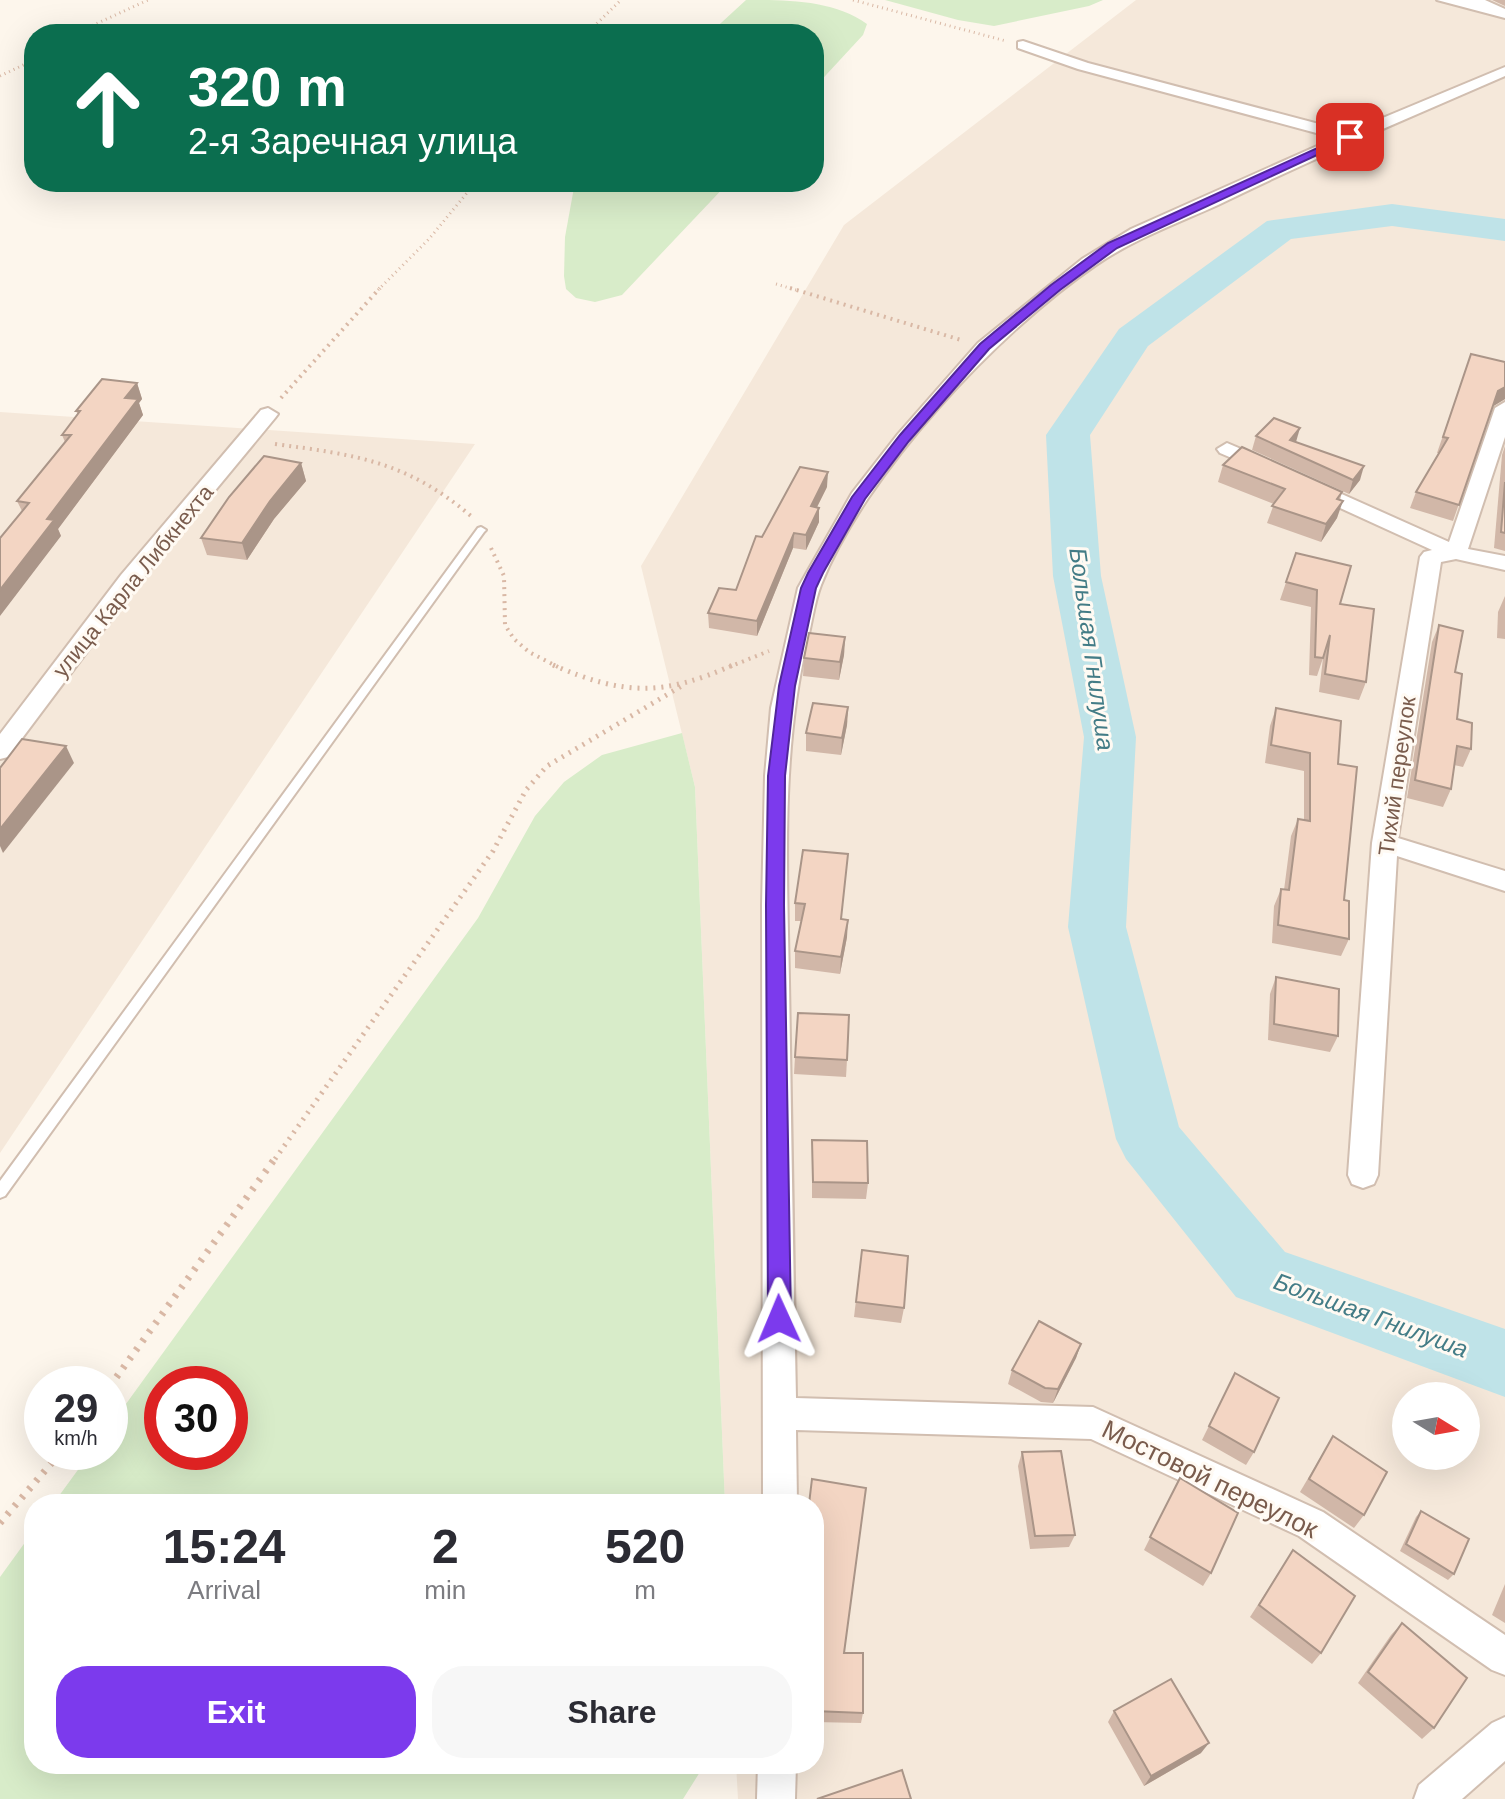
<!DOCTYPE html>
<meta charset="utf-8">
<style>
:root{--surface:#fff;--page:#f7f7f7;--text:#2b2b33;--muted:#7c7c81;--accent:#7c3aed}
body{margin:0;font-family:Arial,sans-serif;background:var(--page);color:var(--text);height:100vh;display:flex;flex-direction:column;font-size:30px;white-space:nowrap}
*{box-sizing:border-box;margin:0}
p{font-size:26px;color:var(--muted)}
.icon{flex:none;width:44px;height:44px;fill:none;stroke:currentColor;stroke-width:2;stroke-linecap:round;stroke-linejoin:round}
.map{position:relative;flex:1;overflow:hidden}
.panel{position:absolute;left:24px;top:1494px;width:800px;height:280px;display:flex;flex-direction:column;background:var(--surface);border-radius:32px;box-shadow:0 8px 32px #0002}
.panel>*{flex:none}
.guide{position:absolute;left:24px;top:24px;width:800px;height:168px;border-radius:32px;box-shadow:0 8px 32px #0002;background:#0b6e4f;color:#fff;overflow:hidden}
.needle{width:52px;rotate:101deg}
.controls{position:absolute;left:1392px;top:1382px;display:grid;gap:16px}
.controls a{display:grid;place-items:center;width:88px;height:88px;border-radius:50%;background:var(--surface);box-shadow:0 8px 32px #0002;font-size:40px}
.speed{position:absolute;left:24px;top:1366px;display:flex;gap:16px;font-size:40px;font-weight:700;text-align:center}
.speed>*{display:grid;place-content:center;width:104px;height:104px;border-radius:50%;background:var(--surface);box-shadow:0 8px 32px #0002;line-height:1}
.speed small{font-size:20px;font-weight:400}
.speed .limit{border:12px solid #d22;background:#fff;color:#111}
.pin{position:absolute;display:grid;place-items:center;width:68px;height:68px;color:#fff;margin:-34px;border-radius:16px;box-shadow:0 4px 12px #0006}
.me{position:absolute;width:88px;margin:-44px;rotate:359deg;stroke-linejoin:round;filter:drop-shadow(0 0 6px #0008)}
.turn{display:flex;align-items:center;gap:28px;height:168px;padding:0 32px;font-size:36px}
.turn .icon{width:104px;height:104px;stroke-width:2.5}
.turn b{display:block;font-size:56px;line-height:68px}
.eta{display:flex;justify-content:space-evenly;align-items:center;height:136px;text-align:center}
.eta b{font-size:48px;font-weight:700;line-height:56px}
.button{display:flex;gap:16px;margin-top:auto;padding:16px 32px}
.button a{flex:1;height:92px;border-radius:32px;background:var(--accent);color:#fff;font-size:32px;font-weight:700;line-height:92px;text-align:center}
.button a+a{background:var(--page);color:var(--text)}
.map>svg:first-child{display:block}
</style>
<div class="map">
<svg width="1505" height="1799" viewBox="0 0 1505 1799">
<rect width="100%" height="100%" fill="#fdf6ec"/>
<g fill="#f5e8da" fill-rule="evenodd">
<path d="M 1136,0 L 1505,0 L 1505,1799 L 738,1799 L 736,1764 L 814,1764 L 814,1504 L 725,1504 L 695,787 L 641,566 L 844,225 ZM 1406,1396 L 1466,1396 L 1466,1456 L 1406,1456 Z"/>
<polygon points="0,412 475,444 0,1153"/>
</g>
<g fill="#d8ecc9" fill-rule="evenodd">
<path d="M 746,0 C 787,0 834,0 867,24 L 863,35 L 814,88 L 814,34 L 709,34 Z"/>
<polygon points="885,0 1103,0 1089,6 994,26 958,20"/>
<polygon points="575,182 729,182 622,295 595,302 576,298 566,289 564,276 565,237"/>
<path d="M 682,733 L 695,787 L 725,1504 L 53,1504 L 91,1452 L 110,1452 L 110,1426 L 478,918 L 535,816 L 564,782 L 602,755 ZM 162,1384 L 230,1384 L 230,1452 L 162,1452 Z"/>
<polygon points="34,1530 34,1764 705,1764 683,1799 0,1799 0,1577"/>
</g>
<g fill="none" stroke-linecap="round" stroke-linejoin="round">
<polygon fill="#bfe3e8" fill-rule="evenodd" points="1392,204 1505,219 1505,241 1392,226 1291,239 1148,346 1090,435 1101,576 1136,737 1126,927 1179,1127 1285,1252 1505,1329 1505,1397 1236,1297 1126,1159 1116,1139 1068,927 1084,737 1053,576 1046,435 1119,329 1267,221"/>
<g stroke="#d1beb0" stroke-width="4">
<polygon id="service" points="481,527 486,530 484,532 5,1196 0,1198 0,1181 478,528"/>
</g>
<g stroke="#d1beb0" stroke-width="4">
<g id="minor">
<polygon points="1437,0 1485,0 1505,9 1505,18"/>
<path d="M 1023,41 L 1088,63 L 1349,132 L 1505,67 L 1505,76 C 1408,118 1312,159 1218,205 C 1176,224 1134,239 1096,265 C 998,332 865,473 821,585 C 814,603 812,623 807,642 C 781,753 787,869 789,981 C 791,1120 793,1259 796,1398 L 1093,1407 L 1323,1512 L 1505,1635 L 1505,1675 L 1492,1670 L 1299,1536 L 1091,1439 L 796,1430 L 797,1504 L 763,1504 L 762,905 L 765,776 L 771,708 L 798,588 L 852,493 L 898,434 L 978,343 L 1082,259 L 1131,229 L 1335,138 L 1078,69 L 1018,48 L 1018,42 Z"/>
<polygon points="1505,402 1505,437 1468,549 1505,556 1505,570 1456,559 1441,562 1398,838 1505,871 1505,891 1397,856 1378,1175 1374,1184 1363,1188 1352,1184 1348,1175 1372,843 1420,557 1424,552 1432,550 1303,491 1300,487 1303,483 1317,483 1449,542 1495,408"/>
<polygon points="268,408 278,414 275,418 137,585 8,757 0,759 0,734 121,575 261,410"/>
<polygon points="1227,443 1274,463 1277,467 1267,473 1220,453 1217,449"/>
<polygon points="1505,1717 1505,1761 1462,1799 1414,1799 1419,1785 1492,1723"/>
<polygon points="758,1764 796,1764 795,1799 757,1799"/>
</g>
</g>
<g stroke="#d9b8a5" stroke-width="3" stroke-dasharray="1 4" stroke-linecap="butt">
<polyline points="853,0 1006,41"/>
<polyline points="74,34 148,0"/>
<polyline points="586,34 621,0"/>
<polyline points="0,76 34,60"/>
<polyline points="776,284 796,290"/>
<polyline points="378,290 429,239 476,182"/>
</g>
<g stroke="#d9b8a5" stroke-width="4" stroke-dasharray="2 5" stroke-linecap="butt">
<polyline points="790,288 961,340"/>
<polyline points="281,398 380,288"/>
<path d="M 275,444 C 356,455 406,461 471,516"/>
<polyline points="491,548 504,576 505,625 514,639 529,652 558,667"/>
<polyline points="729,667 769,651"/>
</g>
<g stroke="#d9b8a5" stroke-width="5" stroke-dasharray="2 6" stroke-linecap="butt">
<path d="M 553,665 C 625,696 663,696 733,665"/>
<polyline points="275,1159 493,851 526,790 547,766 685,684"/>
</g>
<g stroke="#d9b8a5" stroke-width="7" stroke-dasharray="3 8" stroke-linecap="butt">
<polyline points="110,1386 276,1157"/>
<polyline points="0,1523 61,1452"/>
</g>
<use href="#service" fill="#fff" fill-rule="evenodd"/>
<use href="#minor" fill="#fff" fill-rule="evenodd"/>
</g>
<g fill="#d1b7a8">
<polygon points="1492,0 1505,0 1505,6"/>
<polygon points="1471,354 1505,399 1493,406 1453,521 1410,508 1416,492 1439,453 1437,453"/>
<polygon points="137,383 142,399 139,403 143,415 58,529 61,536 22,511 17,501 65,442 62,435 78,415 76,411"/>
<polygon points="1256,436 1296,442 1360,480 1349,494 1252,450"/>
<polygon points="1505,446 1505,551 1494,548 1502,455"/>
<polygon points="301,463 306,481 274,519 247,560 207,555 201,538"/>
<polygon points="1223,465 1342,492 1340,500 1337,518 1321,542 1267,523 1274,504 1218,482"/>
<polygon points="827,487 817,507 819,522 806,550 793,548 757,636 709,628 708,613 736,590 762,537"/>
<polygon points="1296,553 1340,604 1366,682 1359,700 1319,692 1323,658 1317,676 1309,675 1311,607 1280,600"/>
<polygon points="1505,596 1505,639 1497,638 1498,612"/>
<polygon points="1439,625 1455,672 1457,719 1471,749 1463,767 1454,765 1451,789 1443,807 1407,798 1432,642"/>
<polygon points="845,637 844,655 839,680 803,676 804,658"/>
<polygon points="848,707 847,725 841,755 806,751 806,733"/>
<polygon points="1276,708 1338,764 1344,900 1349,939 1341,956 1272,943 1274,906 1281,889 1284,890 1291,836 1298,819 1304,820 1304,771 1265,763 1270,726"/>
<polygon points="848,854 841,919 847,937 840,974 795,968 795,951 802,921 795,921 795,903"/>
<polygon points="1276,977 1338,1036 1330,1052 1268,1040 1270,994"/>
<polygon points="795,1057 847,1060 846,1077 794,1074"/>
<polygon points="812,1140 868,1183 866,1199 812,1198"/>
<polygon points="862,1250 904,1308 901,1323 854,1317"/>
<polygon points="1081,1344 1076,1358 1053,1403 1041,1402 1008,1384 1012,1370"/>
<polygon points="1235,1373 1254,1452 1246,1465 1202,1440"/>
<polygon points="1333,1436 1364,1515 1354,1528 1300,1492"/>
<polygon points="1022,1452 1075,1535 1069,1547 1030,1549 1018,1466"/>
<polygon points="1180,1478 1211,1573 1203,1586 1144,1550"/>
<polygon points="814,1504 844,1653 863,1713 861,1723 814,1722"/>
<polygon points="1421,1511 1454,1574 1448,1580 1400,1551 1416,1517"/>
<polygon points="1293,1550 1321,1653 1312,1664 1250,1617"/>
<polygon points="1505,1584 1505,1623 1492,1615"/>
<polygon points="1402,1623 1434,1728 1422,1739 1358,1683 1391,1635"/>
<polygon points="1114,1711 1201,1753 1144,1786 1108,1722"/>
</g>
<g fill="#aa9588">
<polygon points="137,383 142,399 139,403 143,415 58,529 61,536 0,616 0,590 125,398"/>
<polygon points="1505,387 1505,399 1492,407 1498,391"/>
<polygon points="1300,428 1296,442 1289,451 1290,440"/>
<polygon points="301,463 306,481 274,519 247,560 242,543 270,501"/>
<polygon points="1364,466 1360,480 1349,494 1353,480"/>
<polygon points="828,472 827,487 810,521 811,506"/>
<polygon points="1343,501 1337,518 1321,542 1326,524"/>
<polygon points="819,508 819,522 806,550 806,535"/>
<polygon points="794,533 793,548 757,636 757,621"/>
<polygon points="845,637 844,655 839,680 840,662"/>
<polygon points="848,707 847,725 841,755 842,738"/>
<polygon points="66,746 74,763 3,853 0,846 0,829"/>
<polygon points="848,920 847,937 840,974 841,957"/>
<polygon points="1081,1344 1076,1358 1053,1403 1058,1389"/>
<polygon points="1209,1743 1201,1753 1144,1786 1151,1776"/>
</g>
<g fill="#f3d5c3" stroke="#aa9588" stroke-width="2">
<polygon points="1471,354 1505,362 1505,387 1498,391 1459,505 1416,492 1448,438 1443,437"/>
<polygon points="102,379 137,383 125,398 138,399 47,519 54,520 0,590 0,538 29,503 17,501 71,435 62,435 80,411 76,411"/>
<polygon points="1274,418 1300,428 1290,440 1364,466 1353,480 1256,436"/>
<polygon points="1242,447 1342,492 1337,499 1343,501 1326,524 1272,506 1285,489 1223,465"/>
<polygon points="264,456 301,463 270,501 242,543 201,538 229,497"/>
<polygon points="800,467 828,472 811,506 819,508 806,535 794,533 757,621 708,613 719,588 736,590 756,536 762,537"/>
<polygon points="1505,482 1505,533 1501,532"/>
<polygon points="1296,553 1351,566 1340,604 1374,609 1366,682 1325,674 1330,635 1323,658 1315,657 1317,590 1286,582"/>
<polygon points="1439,625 1463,631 1455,672 1462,674 1457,719 1472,723 1471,749 1457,746 1451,789 1415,780"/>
<polygon points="809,633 845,637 840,662 804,658"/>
<polygon points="813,703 848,707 842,738 806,733"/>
<polygon points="1276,708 1341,721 1338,764 1357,767 1344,900 1349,901 1349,939 1278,925 1281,889 1289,890 1298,819 1310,821 1310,753 1271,745"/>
<polygon points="22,739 66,746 0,829 0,768"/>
<polygon points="803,850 848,854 841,919 848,920 841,957 795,951 805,904 795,903"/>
<polygon points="1276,977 1339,989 1338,1036 1274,1024"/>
<polygon points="798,1013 849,1015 847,1060 795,1057"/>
<polygon points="812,1140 867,1141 868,1183 813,1182"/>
<polygon points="862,1250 908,1256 904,1308 856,1302"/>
<polygon points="1039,1321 1081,1344 1058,1389 1045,1388 1012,1370"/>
<polygon points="1235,1373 1279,1398 1254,1452 1209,1426"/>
<polygon points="1333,1436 1387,1472 1364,1515 1309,1479"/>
<polygon points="1061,1451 1075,1535 1035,1536 1022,1452"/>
<polygon points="1180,1478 1238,1513 1211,1573 1150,1537"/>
<polygon points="812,1479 866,1488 844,1653 863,1653 863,1713 814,1711 814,1504 809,1504"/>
<polygon points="1421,1511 1469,1539 1454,1574 1406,1544"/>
<polygon points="1293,1550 1355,1596 1321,1653 1259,1605"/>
<polygon points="1402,1623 1467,1678 1434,1728 1368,1672"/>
<polygon points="1171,1679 1209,1743 1151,1776 1114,1711"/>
<polygon points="902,1770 911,1799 817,1799"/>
</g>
<polygon fill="#7c3aed" stroke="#51269a" stroke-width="2" points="1346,135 1356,137 1117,248 1060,290 989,349 909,441 865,499 823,573 816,588 795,686 785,776 784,905 791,1319 787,1326 779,1329 772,1326 768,1319 766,905 768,776 779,686 801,588 808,573 852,497 900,435 980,344 1051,285 1108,243"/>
<g text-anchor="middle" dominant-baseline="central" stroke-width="6" stroke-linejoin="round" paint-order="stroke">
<g font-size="22" fill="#7a5c4d" stroke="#fffaf3">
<text transform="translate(133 581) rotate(-51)">улица Карла Либкнехта</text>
<text transform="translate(1397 776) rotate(-82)">Тихий переулок</text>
</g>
<g font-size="24" font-style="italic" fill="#437c86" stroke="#fffaf3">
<text transform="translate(1092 649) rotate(82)">Большая Гнилуша</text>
<text transform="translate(1371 1315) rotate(20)">Большая Гнилуша</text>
</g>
<g font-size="26" fill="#7a5c4d" stroke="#fffaf3">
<text transform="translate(1210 1479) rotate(26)">Мостовой переулок</text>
</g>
</g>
</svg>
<div class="controls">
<a><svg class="needle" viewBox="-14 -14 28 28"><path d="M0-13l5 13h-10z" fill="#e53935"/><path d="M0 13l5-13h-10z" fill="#7c7c81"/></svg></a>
</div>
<div class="speed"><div>29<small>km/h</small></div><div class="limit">30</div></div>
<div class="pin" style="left:1350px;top:137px;background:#d93025"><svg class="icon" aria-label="arrive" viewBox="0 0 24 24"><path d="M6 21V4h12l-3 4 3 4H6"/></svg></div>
<svg class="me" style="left:779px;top:1319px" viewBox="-20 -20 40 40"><path d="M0-17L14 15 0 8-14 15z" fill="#7c3aed" stroke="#fff" stroke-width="4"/></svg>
<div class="guide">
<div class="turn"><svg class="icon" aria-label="ahead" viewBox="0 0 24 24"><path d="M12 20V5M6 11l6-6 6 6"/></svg><div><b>320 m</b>2-я Заречная улица</div></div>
</div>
<section class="panel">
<div class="eta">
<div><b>15:24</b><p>Arrival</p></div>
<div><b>2</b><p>min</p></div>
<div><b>520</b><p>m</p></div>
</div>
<div class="button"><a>Exit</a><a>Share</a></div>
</section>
</div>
